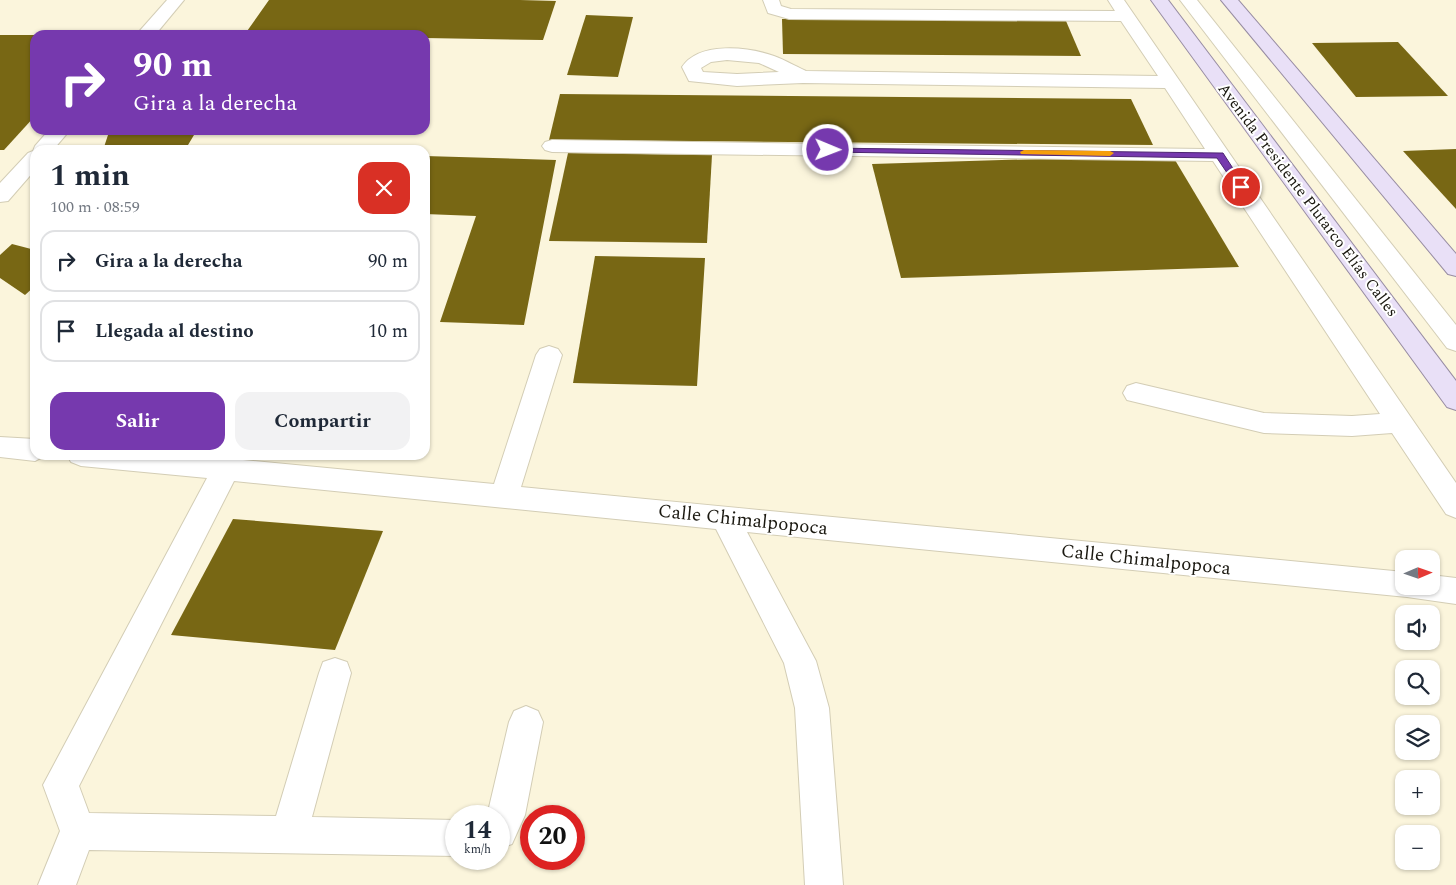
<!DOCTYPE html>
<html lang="es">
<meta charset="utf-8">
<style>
:root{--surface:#fff;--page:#f2f2f3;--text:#1f2937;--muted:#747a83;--line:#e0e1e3;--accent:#7639ae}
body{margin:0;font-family:Spectral,serif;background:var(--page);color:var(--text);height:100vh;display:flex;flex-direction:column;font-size:19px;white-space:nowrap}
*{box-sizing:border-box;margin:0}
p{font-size:16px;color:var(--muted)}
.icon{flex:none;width:28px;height:28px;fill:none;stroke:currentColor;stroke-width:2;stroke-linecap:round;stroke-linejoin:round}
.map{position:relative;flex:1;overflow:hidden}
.details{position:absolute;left:30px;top:145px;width:400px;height:315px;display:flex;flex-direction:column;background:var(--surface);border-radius:15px;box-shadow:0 1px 4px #0004}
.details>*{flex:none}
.top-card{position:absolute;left:30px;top:30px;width:400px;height:105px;border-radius:15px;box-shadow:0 1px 4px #0004;background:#7639ae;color:#fff;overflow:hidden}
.needle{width:32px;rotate:88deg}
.fabs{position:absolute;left:1395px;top:550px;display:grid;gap:10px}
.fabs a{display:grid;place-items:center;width:45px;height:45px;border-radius:10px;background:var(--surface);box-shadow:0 1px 4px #0004;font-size:25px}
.speed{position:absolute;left:445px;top:805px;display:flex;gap:10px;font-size:25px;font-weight:700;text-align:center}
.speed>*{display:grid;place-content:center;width:65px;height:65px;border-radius:50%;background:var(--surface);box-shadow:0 1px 4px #0004;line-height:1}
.speed small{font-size:12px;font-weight:400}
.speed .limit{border:8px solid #d22;background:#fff;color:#111}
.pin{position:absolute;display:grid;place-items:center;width:42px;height:42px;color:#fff;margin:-21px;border:2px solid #fff;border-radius:50%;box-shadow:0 1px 5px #0007}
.me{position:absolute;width:55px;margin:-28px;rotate:91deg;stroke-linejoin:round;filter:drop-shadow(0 0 4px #0008)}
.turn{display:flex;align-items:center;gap:18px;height:105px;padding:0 20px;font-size:22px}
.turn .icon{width:65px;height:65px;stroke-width:2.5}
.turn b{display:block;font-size:35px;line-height:42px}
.round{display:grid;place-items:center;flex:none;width:52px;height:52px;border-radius:15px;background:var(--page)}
.head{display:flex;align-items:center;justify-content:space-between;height:85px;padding:0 20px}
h1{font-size:30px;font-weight:700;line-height:38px}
.primary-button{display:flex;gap:10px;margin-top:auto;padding:10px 20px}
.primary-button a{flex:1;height:58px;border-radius:15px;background:var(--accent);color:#fff;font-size:20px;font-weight:700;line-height:58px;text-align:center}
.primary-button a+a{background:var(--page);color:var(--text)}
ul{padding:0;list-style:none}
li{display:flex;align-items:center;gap:15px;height:62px;margin:0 10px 8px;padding:0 10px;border:2px solid var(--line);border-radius:15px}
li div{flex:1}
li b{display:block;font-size:19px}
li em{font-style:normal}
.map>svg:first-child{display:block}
</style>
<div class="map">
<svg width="1456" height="885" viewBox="0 0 1456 885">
<rect width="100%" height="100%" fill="#fbf5dc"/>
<g fill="#786714">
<polygon points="269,0 520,0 556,1 543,40 425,38 425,35 245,34"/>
<polygon points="586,15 633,17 618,77 567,75"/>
<polygon points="782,19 1066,21 1081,56 783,54"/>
<polygon points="0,35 35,35 35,116 4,150 0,150"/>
<polygon points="1398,42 1448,96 1356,97 1312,43"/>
<polygon points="560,94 1131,99 1153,145 549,140"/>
<polygon points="146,130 197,130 185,150 104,147 109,132 144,133"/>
<polygon points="1456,149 1456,209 1403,151"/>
<polygon points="568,153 712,155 707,243 549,241"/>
<polygon points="1172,155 1239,267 901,278 872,164"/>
<polygon points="425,156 556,160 524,325 440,322 476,216 425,214"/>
<polygon points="12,244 35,250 35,286 25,295 0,278 0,255"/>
<polygon points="595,256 705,258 697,386 573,383"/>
<polygon points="233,519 383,531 335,650 171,635"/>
</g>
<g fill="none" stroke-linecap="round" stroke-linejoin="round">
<g stroke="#d3cdb5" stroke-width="2">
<g id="minor">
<polygon points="167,0 184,0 155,35 136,35"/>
<path d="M 763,0 L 779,0 L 781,6 L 791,9 L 1115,11 L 1108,0 L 1124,0 L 1456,483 L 1456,518 L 1446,514 L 1392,433 L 1352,436 L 1264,433 L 1127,400 L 1123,393 L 1127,386 L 1136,383 L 1264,413 L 1352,416 L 1380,414 L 1213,161 L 552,152 L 545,150 L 542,146 L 545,142 L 552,140 L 1205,149 L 1165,88 L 803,83 L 737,86 L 689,81 L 682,67 C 699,41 749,47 774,56 C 785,60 795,66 806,71 L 1158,76 L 1121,21 L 789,19 L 768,13 ZM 727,60 L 759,63 L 779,72 L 737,74 L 703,72 L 701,68 L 711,62 Z"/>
<polygon points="1180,0 1197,0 1456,325 1456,351 1447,348"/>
<polygon points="49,130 70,130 53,150 35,150 35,170 8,201 0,202 0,183 28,153 33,151 35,146"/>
<polygon points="549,346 558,349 562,355 521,487 1404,572 1404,586 1431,586 1431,575 1456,578 1456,604 1407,597 747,532 816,661 829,708 843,885 805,885 795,708 784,663 716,529 234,481 79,786 89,813 276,816 319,673 323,662 335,658 347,662 351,673 312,817 456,820 456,856 89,850 76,885 38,885 60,831 43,785 207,478 81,466 71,462 67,455 191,455 494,484 536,355 540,349"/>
<polygon points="0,437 35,439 35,455 46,455 35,461 0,457"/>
<polygon points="526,706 538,711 543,722 525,815 512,844 499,849 499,816 487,816 509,722 514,711"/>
</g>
</g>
<g stroke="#978ca2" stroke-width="2">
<g id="major">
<polygon points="1151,0 1168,0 1456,381 1456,410 1447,407"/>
<polygon points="1221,0 1238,0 1456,254 1456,276 1448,274"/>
</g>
</g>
<use href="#minor" fill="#fff" fill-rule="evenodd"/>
<use href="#major" fill="#e9e0f7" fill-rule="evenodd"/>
</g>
<polygon fill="#7639ae" stroke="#4d2571" points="825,148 1220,153 1223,153 1245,187 1238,189 1217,158 828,152 824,150"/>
<polygon fill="#f59e0b" points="1024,150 1110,151 1114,153 1110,156 1021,154 1020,152"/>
<g text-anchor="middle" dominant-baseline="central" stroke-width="4" stroke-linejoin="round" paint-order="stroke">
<g font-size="16" fill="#1a1810" stroke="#fff">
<text transform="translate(1308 200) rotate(53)">Avenida Presidente Plutarco Elías Calles</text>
</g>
<g font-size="19" fill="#1a1810" stroke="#fff">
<text transform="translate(743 520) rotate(6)">Calle Chimalpopoca</text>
<text transform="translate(1146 560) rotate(6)">Calle Chimalpopoca</text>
</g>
</g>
</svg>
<div class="fabs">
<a><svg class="needle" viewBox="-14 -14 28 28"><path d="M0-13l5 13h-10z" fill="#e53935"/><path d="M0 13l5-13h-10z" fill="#747a83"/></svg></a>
<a><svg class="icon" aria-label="sound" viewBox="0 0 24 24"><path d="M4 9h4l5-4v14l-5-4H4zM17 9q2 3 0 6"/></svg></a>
<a><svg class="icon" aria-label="search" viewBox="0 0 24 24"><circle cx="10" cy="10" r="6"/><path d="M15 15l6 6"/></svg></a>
<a><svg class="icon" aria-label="layers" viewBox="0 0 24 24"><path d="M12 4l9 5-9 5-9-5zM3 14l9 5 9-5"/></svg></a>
<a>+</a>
<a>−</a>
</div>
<div class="speed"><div>14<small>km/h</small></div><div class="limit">20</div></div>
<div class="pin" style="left:1241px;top:187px;background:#d93025"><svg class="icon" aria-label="arrive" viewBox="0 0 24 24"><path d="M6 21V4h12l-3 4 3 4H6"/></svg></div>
<svg class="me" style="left:828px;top:150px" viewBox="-20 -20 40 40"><circle r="17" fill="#7639ae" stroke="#fff" stroke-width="3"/><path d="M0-11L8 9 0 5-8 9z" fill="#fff"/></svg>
<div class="top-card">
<div class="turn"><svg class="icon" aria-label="right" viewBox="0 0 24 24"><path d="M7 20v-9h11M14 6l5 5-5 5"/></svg><div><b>90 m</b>Gira a la derecha</div></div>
</div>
<section class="details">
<div class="head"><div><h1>1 min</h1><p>100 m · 08:59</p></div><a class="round" style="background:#d93025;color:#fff"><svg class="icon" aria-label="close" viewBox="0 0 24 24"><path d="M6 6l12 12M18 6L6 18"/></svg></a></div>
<ul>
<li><svg class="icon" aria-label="right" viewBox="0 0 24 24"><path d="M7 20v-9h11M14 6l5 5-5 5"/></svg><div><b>Gira a la derecha</b></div><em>90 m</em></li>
<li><svg class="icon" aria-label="arrive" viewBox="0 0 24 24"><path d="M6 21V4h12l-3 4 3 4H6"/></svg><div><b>Llegada al destino</b></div><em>10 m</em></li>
</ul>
<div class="primary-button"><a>Salir</a><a>Compartir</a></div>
</section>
</div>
